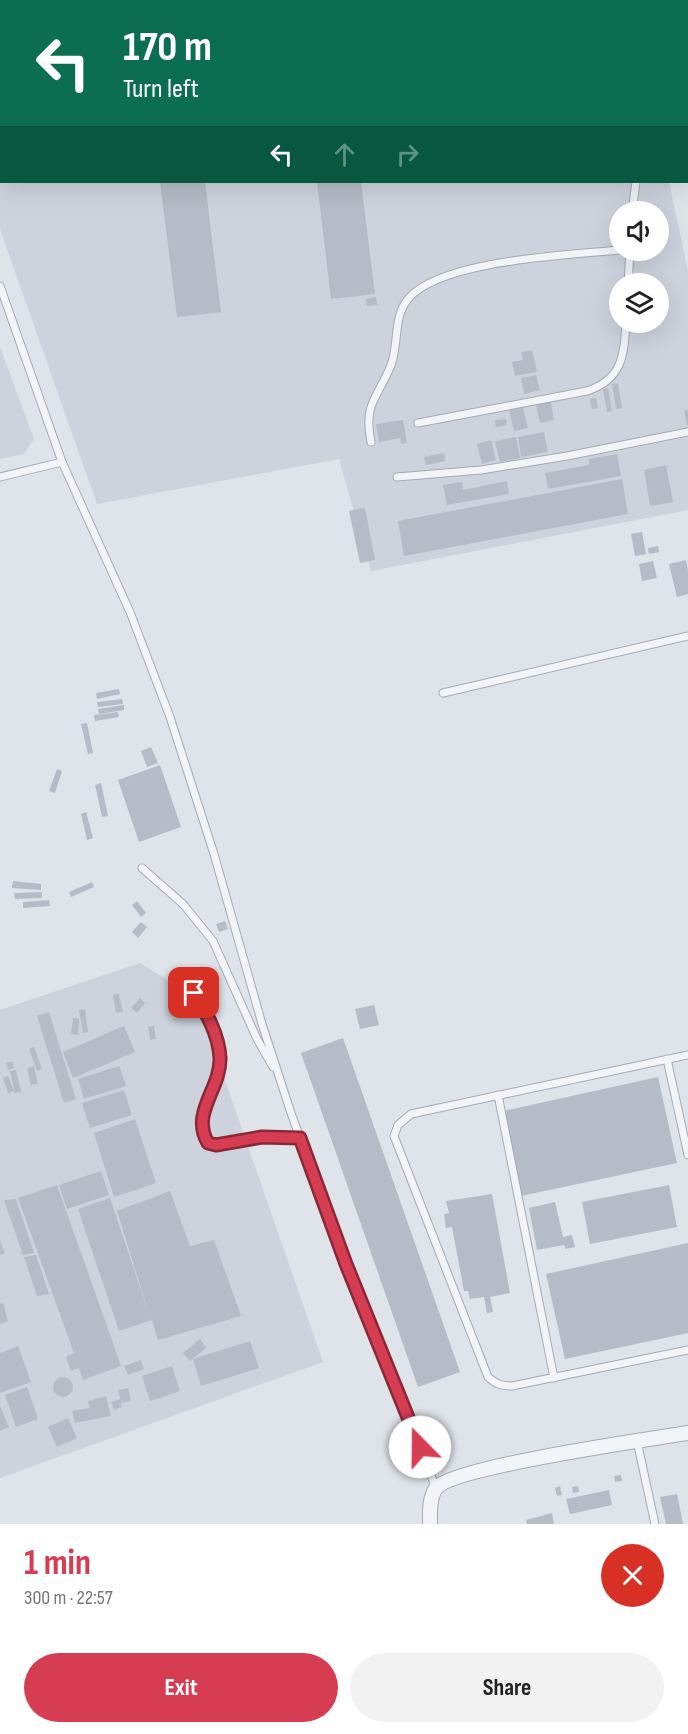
<!DOCTYPE html>
<meta charset="utf-8">
<style>
:root{--surface:#fff;--page:#f2f2f2;--text:#222;--muted:#767676;--accent:#d63d52}
body{margin:0;font-family:"Sofia Sans Condensed",sans-serif;background:var(--page);color:var(--text);height:100vh;display:flex;flex-direction:column;font-size:22px;white-space:nowrap}
*{box-sizing:border-box;margin:0}
p{font-size:20px;color:var(--muted)}
.icon{flex:none;width:33px;height:33px;fill:none;stroke:currentColor;stroke-width:2;stroke-linecap:round;stroke-linejoin:round}
.map{position:relative;height:1524px;overflow:hidden}
.sheet{display:flex;flex-direction:column;background:var(--surface);flex:1}
.sheet>*{flex:none}
.hud{position:absolute;left:0px;top:0px;width:688px;height:183px;box-shadow:0 6px 24px #0002;background:#0b6e4f;color:#fff;overflow:hidden}
.tools{position:absolute;left:609px;top:201px;display:grid;gap:12px}
.tools a{display:grid;place-items:center;width:60px;height:60px;border-radius:50%;background:var(--surface);box-shadow:0 6px 24px #0002;font-size:30px}
.pin{position:absolute;display:grid;place-items:center;width:51px;height:51px;color:#fff;margin:-26px;border-radius:12px;box-shadow:0 3px 9px #0006}
.me{position:absolute;width:66px;margin:-33px;rotate:338deg;stroke-linejoin:round;filter:drop-shadow(0 0 4px #0008)}
.turn{display:flex;align-items:center;gap:21px;height:126px;padding:0 24px;font-size:27px}
.turn .icon{width:78px;height:78px;stroke-width:2.5}
.turn b{display:block;font-size:42px;line-height:51px}
.lanes{display:flex;align-items:center;height:57px;padding:0 24px;background:#0003;justify-content:center;gap:30px;direction:ltr}
.lanes .off{opacity:.35}
.round{display:grid;place-items:center;flex:none;width:63px;height:63px;border-radius:32px;background:var(--page)}
.head{display:flex;align-items:center;justify-content:space-between;height:102px;padding:0 24px}
h1{font-size:36px;font-weight:700;line-height:45px;color:var(--accent)}
.action{display:flex;gap:12px;margin-top:auto;padding:12px 24px}
.action a{flex:1;height:69px;border-radius:36px;background:var(--accent);color:#fff;font-size:24px;font-weight:700;line-height:69px;text-align:center}
.action a+a{background:var(--page);color:var(--text)}
.map>svg:first-child{display:block}
</style>
<div class="map">
<svg width="688" height="1524" viewBox="0 0 688 1524">
<rect width="100%" height="100%" fill="#dfe3ea"/>
<g fill="#cdd2dc" fill-rule="evenodd">
<polygon points="253,0 631,0 632,1 241,1"/>
<path d="M 0,30 L 1,30 L 2,182 L 669,182 L 688,271 L 688,510 L 371,571 L 339,459 L 97,504 L 0,229 ZM 620,212 L 658,212 L 658,250 L 620,250 ZM 620,284 L 658,284 L 658,322 L 620,322 Z"/>
<polygon points="0,347 34,439 24,454 0,459"/>
<polygon points="140,963 196,997 323,1362 0,1478 0,1010"/>
</g>
<g fill="#b6bcc7">
<polygon points="160,182 205,182 221,312 177,317"/>
<polygon points="317,182 361,182 375,294 331,299"/>
<polygon points="376,297 377,305 367,306 366,299"/>
<polygon points="532,350 537,372 515,376 512,362 523,360 521,352"/>
<polygon points="536,375 540,390 524,394 521,378"/>
<polygon points="618,383 622,408 616,409 612,384"/>
<polygon points="608,388 612,411 607,412 603,389"/>
<polygon points="596,398 598,408 592,409 590,399"/>
<polygon points="551,402 554,420 540,423 536,405"/>
<polygon points="523,407 528,428 514,431 509,409"/>
<polygon points="688,410 688,425 687,425 684,411"/>
<polygon points="506,419 507,425 496,427 495,420"/>
<polygon points="403,420 407,443 401,444 400,438 379,442 376,424"/>
<polygon points="544,432 548,452 521,457 518,437"/>
<polygon points="516,437 520,458 500,462 495,441"/>
<polygon points="491,440 496,460 482,464 477,444"/>
<polygon points="444,453 445,461 426,465 424,457"/>
<polygon points="617,454 621,476 548,489 545,473 589,465 589,459"/>
<polygon points="666,465 673,502 650,506 644,470"/>
<polygon points="622,479 628,514 404,556 398,521"/>
<polygon points="507,481 509,494 447,505 443,485 462,482 463,490"/>
<polygon points="365,508 375,560 360,563 349,511"/>
<polygon points="642,532 646,554 635,556 631,534"/>
<polygon points="658,546 659,552 649,554 648,548"/>
<polygon points="686,560 688,570 688,594 677,597 669,564"/>
<polygon points="653,561 657,578 642,581 639,564"/>
<polygon points="119,689 120,694 97,699 96,693"/>
<polygon points="122,699 123,704 98,707 97,702"/>
<polygon points="124,705 124,710 99,714 98,709"/>
<polygon points="118,712 119,717 95,721 94,715"/>
<polygon points="87,723 93,753 88,754 81,724"/>
<polygon points="151,747 158,763 147,767 141,751"/>
<polygon points="160,765 181,827 139,842 118,780"/>
<polygon points="57,769 62,771 55,793 49,791"/>
<polygon points="101,783 108,816 102,817 95,785"/>
<polygon points="86,812 93,838 87,840 81,814"/>
<polygon points="13,881 41,884 41,890 12,888"/>
<polygon points="92,882 94,887 71,897 69,892"/>
<polygon points="42,892 42,898 15,899 14,893"/>
<polygon points="49,900 50,906 23,908 23,902"/>
<polygon points="137,901 146,913 141,917 132,905"/>
<polygon points="225,921 228,929 219,932 216,924"/>
<polygon points="141,922 147,927 138,938 132,932"/>
<polygon points="119,994 123,1012 116,1013 113,995"/>
<polygon points="140,998 145,1003 137,1013 131,1008"/>
<polygon points="374,1005 379,1025 360,1029 355,1009"/>
<polygon points="85,1009 88,1032 83,1033 79,1010"/>
<polygon points="49,1012 76,1099 64,1103 37,1016"/>
<polygon points="73,1018 79,1019 78,1035 71,1034"/>
<polygon points="124,1026 135,1052 73,1078 63,1052"/>
<polygon points="154,1026 156,1039 150,1040 148,1027"/>
<polygon points="343,1038 460,1372 418,1387 301,1053"/>
<polygon points="34,1047 42,1069 37,1071 29,1049"/>
<polygon points="12,1061 14,1068 8,1070 6,1063"/>
<polygon points="34,1066 38,1084 31,1085 27,1068"/>
<polygon points="119,1066 126,1086 84,1099 78,1079"/>
<polygon points="16,1070 21,1092 15,1093 10,1071"/>
<polygon points="8,1076 14,1091 8,1093 3,1078"/>
<polygon points="658,1077 677,1163 521,1196 503,1111"/>
<polygon points="124,1090 132,1115 90,1128 82,1103"/>
<polygon points="135,1119 156,1183 114,1197 94,1133"/>
<polygon points="101,1171 109,1195 67,1209 59,1185"/>
<polygon points="57,1185 121,1366 83,1380 79,1368 71,1371 66,1357 74,1353 18,1198"/>
<polygon points="669,1185 677,1227 590,1244 582,1202"/>
<polygon points="170,1191 190,1246 214,1240 241,1316 158,1340 152,1320 119,1331 78,1209 110,1198 150,1317 117,1211"/>
<polygon points="492,1194 510,1293 490,1297 493,1312 487,1313 484,1297 470,1299 468,1291 464,1291 452,1227 446,1228 444,1214 449,1213 446,1201"/>
<polygon points="16,1199 34,1253 23,1255 4,1200"/>
<polygon points="555,1202 563,1237 572,1235 575,1247 565,1249 564,1245 537,1250 529,1208"/>
<polygon points="0,1240 5,1253 0,1255"/>
<polygon points="688,1243 688,1333 565,1359 546,1274"/>
<polygon points="36,1255 49,1294 37,1296 24,1257"/>
<polygon points="3,1303 8,1321 0,1324 0,1304"/>
<polygon points="200,1339 206,1348 190,1361 183,1353"/>
<polygon points="250,1341 259,1368 201,1386 193,1359"/>
<polygon points="18,1346 31,1382 0,1393 0,1353"/>
<polygon points="141,1360 144,1369 128,1375 124,1366"/>
<polygon points="172,1366 180,1391 150,1401 142,1376"/>
<circle cx="63" cy="1387" r="10"/>
<polygon points="27,1387 38,1419 16,1427 5,1395"/>
<polygon points="128,1388 131,1401 121,1403 122,1407 114,1410 111,1402 120,1399 118,1390"/>
<polygon points="106,1396 111,1416 75,1423 72,1411 90,1408 88,1401"/>
<polygon points="0,1406 9,1427 0,1431"/>
<polygon points="68,1418 77,1438 57,1447 48,1427"/>
<polygon points="621,1475 622,1481 615,1482 614,1476"/>
<polygon points="560,1486 562,1495 557,1496 555,1488"/>
<polygon points="578,1486 579,1492 573,1493 572,1487"/>
<polygon points="609,1490 612,1505 570,1514 566,1499"/>
<polygon points="677,1494 683,1524 666,1524 660,1497"/>
<polygon points="552,1513 554,1524 527,1524 526,1520"/>
</g>
<g fill="none" stroke-linecap="round" stroke-linejoin="round">
<g stroke="#a4aab4" stroke-width="9">
<g id="lane">
<polyline points="687,145 688,145"/>
<polyline points="632,212 636,182"/>
<polyline points="628,284 630,250"/>
<polyline points="0,286 62,462 130,612 170,717 214,854 262,1024 291,1113 346,1264 436,1488"/>
<path d="M 418,423 L 587,391 C 623,379 624,355 626,322"/>
<path d="M 371,442 C 363,403 378,398 391,365 C 399,344 393,317 408,299 C 440,260 569,255 620,250"/>
<polyline points="0,477 62,462"/>
<polyline points="397,477 481,470 567,456 688,432"/>
<polyline points="443,693 688,636"/>
<polyline points="142,868 183,904 213,941 257,1039 273,1067"/>
<path d="M 194,993 C 206,1012 219,1035 220,1058 C 221,1089 190,1113 209,1143 L 223,1145 L 262,1137 L 300,1138"/>
<path d="M 688,1055 L 411,1114 L 398,1125 L 394,1136 L 488,1377 C 496,1384 501,1386 512,1386 L 688,1350"/>
<polyline points="667,1059 688,1155"/>
<polyline points="498,1095 554,1378"/>
<polyline points="637,1441 655,1524"/>
</g>
</g>
<g stroke="#a4aab4" stroke-width="16">
<path id="street" d="M 430,1524 C 430,1513 429,1498 436,1488 C 453,1467 651,1439 688,1433"/>
</g>
<use href="#lane" stroke="#f3f4f8" stroke-width="7"/>
<use href="#street" stroke="#f3f4f8" stroke-width="14"/>
</g>
<g fill="none" stroke-linecap="round" stroke-linejoin="round">
<g stroke="#8b2835" stroke-width="15">
<path id="route" d="M 194,993 C 206,1012 219,1035 220,1058 C 221,1089 190,1113 208,1143 L 216,1145 L 262,1137 L 300,1138 L 346,1264 L 420,1447"/>
</g>
<use href="#route" stroke="#d63d52" stroke-width="10"/>
</g>
</svg>
<div class="tools">
<a><svg class="icon" aria-label="sound" viewBox="0 0 24 24"><path d="M4 9h4l5-4v14l-5-4H4zM17 9q2 3 0 6"/></svg></a>
<a><svg class="icon" aria-label="layers" viewBox="0 0 24 24"><path d="M12 4l9 5-9 5-9-5zM3 14l9 5 9-5"/></svg></a>
</div>
<div class="pin" style="left:194px;top:993px;background:#d93025"><svg class="icon" aria-label="arrive" viewBox="0 0 24 24"><path d="M6 21V4h12l-3 4 3 4H6"/></svg></div>
<svg class="me" style="left:420px;top:1447px" viewBox="-20 -20 40 40"><circle r="19" fill="#fff"/><path d="M0-13L10 11 0 6-10 11z" fill="#d63d52"/></svg>
<div class="hud">
<div class="turn"><svg class="icon" aria-label="left" viewBox="0 0 24 24"><path d="M17 20v-9H6M10 6l-5 5 5 5"/></svg><div><b>170 m</b>Turn left</div></div>
<div class="lanes"><svg class="icon" aria-label="left" viewBox="0 0 24 24"><path d="M17 20v-9H6M10 6l-5 5 5 5"/></svg><svg class="icon off" aria-label="ahead" viewBox="0 0 24 24"><path d="M12 20V5M6 11l6-6 6 6"/></svg><svg class="icon off" aria-label="right" viewBox="0 0 24 24"><path d="M7 20v-9h11M14 6l5 5-5 5"/></svg></div>
</div>
</div>
<section class="sheet">
<div class="head"><div><h1>1 min</h1><p>300 m · 22:57</p></div><a class="round" style="background:#d93025;color:#fff"><svg class="icon" aria-label="close" viewBox="0 0 24 24"><path d="M6 6l12 12M18 6L6 18"/></svg></a></div>
<div class="action"><a>Exit</a><a>Share</a></div>
</section>
